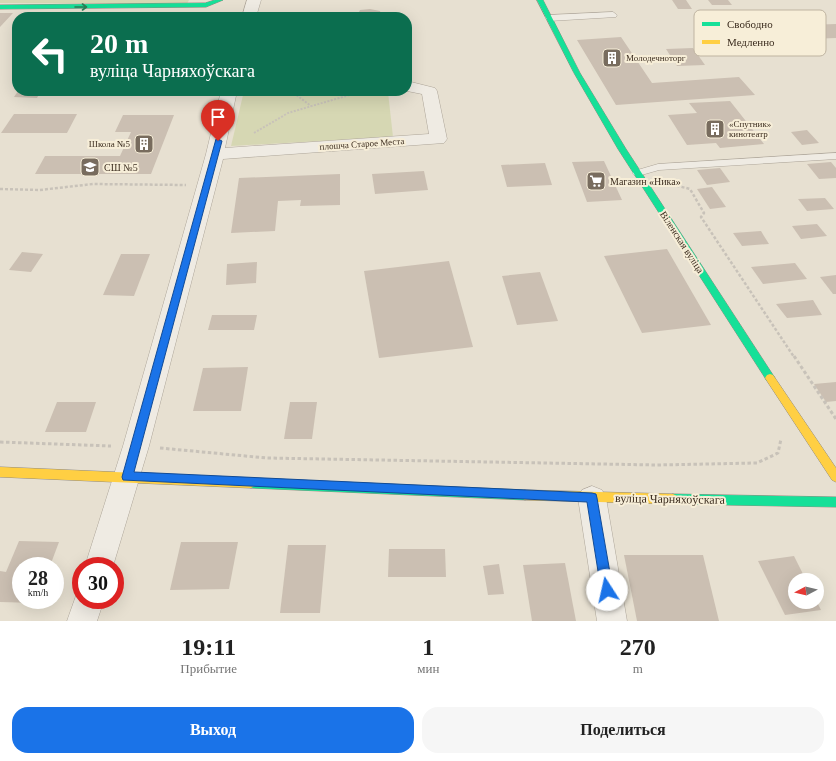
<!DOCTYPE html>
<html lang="ru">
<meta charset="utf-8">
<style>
:root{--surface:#fff;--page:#f6f6f6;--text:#222;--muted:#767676;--accent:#1a73e8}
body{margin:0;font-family:"Times New Roman",serif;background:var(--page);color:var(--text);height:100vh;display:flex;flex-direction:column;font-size:15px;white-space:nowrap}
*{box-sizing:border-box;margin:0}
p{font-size:13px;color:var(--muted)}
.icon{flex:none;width:22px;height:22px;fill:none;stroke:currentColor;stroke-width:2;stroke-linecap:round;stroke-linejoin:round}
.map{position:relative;height:621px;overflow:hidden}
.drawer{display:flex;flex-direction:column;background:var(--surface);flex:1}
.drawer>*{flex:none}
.hud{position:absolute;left:12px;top:12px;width:400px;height:84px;border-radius:16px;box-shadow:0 4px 16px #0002;background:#0b6e4f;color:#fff;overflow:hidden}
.needle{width:26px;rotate:263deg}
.tools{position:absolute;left:788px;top:573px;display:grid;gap:8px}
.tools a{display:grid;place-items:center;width:36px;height:36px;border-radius:50%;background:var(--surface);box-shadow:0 4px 16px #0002;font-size:20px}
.speed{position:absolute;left:12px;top:557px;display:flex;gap:8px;font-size:20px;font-weight:700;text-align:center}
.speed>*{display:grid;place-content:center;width:52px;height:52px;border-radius:50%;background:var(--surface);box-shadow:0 4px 16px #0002;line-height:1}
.speed small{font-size:10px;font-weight:400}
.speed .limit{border:6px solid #d22;background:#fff;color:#111}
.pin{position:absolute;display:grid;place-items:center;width:34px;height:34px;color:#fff;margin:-41px -17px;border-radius:50% 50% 50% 0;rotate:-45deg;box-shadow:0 0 4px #0007}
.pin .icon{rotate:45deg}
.me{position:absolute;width:44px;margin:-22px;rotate:350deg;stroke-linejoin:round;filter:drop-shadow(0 0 3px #0008)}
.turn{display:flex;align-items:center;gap:14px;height:84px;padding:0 12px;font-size:18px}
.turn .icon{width:52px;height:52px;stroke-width:2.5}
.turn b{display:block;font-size:28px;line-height:34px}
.eta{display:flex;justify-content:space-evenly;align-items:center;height:68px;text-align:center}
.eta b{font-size:24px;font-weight:800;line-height:28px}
.cta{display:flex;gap:8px;margin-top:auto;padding:8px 12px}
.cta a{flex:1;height:46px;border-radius:16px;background:var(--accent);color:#fff;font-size:16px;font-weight:800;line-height:46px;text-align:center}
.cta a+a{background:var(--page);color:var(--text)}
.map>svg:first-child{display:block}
</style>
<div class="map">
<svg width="836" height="621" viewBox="0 0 836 621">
<rect width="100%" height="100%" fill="#e7e0d1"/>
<g fill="#d6d7b3">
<polygon points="0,0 189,0 187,4 0,3"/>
<polygon points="244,91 385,91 388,92 393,137 231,146"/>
</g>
<g fill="#cbbfb2">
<polygon points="672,0 686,0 692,9 678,9"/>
<polygon points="708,0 728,0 732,5 712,5"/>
<polygon points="370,9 380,11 381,14 384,14 386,17 355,17 354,14 358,14 360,10"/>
<polygon points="112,12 130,13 127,17 109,17"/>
<polygon points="0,13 13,13 0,27"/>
<polygon points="201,14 227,14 226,17 200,17"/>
<polygon points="836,24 836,38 756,41 746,27"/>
<polygon points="621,37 652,83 739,77 755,95 616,105 577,40"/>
<polygon points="693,48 705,65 677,66 666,49"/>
<polygon points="18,91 41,91 37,98 14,97"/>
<polygon points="730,101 764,144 720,148 716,143 687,145 668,115 697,113 689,103"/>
<polygon points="14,114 77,114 67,133 1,133"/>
<polygon points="123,115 174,115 151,174 35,174 45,156 120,156 131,132 115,132"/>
<polygon points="807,130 819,143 802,145 791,132"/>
<polygon points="604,161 622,200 587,202 572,162"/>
<polygon points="831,162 836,168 836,178 819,179 807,164"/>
<polygon points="545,163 552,185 507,187 501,165"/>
<polygon points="720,168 730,182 707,185 697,170"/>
<polygon points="424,171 428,190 375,194 372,174"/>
<polygon points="340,174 340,205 300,206 301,200 278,201 275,231 231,233 239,178"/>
<polygon points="712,187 726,207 710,209 697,189"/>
<polygon points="825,198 834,209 807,211 798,199"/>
<polygon points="817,224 827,236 801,239 792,226"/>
<polygon points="761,231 769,244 742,246 733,233"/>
<polygon points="667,249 711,325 642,333 604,256"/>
<polygon points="22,252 43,254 31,272 9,270"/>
<polygon points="121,254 150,254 134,296 103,295"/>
<polygon points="449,261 473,347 379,358 364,271"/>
<polygon points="257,262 256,283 226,285 227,264"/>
<polygon points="795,263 807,279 763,284 751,267"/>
<polygon points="540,272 558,321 517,325 502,276"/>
<polygon points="836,275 836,294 833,294 820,277"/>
<polygon points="813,300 822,315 787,318 776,304"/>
<polygon points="212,315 257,315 254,330 208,330"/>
<polygon points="248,367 241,411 193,411 203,368"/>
<polygon points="836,382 836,401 826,402 814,384"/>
<polygon points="57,402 96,402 86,432 45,432"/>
<polygon points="290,402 317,402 312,439 284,439"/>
<polygon points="19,541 59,542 50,566 21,566 21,600 37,600 36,603 0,602 0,571 6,572"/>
<polygon points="181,542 238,542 229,589 170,590"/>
<polygon points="288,545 326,545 320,613 280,613"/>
<polygon points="389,549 445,549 446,577 388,577"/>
<polygon points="624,555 703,555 719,621 637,621"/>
<polygon points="794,556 806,580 795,580 795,602 817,602 821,610 785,615 758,561"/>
<polygon points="565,563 576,621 532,621 523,565"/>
<polygon points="499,564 504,594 488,595 483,566"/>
</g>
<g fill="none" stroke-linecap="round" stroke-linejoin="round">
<g stroke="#ada599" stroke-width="1">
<g id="lane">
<polygon points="613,12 617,15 616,17 549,21 545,18 549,15"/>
<polygon points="836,153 836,159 659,170 638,176 634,175 632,173 634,171 658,164"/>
</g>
</g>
<g stroke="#ada599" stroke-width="1">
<g id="street">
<polygon points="247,0 261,0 256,17 242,17"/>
<polygon points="407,81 435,88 437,91 447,139 444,143 223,159 149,446 113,566 85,566 123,446 206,154 221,91 237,91 225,148 429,134 422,94 407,91"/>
<polygon points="592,486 602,490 606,498 627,621 597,621 578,498 582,490"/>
<polygon points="81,589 81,600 104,600 97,621 67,621 78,590"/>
</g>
</g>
<g stroke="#928b80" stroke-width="1">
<g id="fast">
<polygon points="215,0 223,0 206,7 0,9 0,5 205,3"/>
<polygon points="537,0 543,0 580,73 626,149 773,375 775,378 773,381 767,381 618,149 574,73"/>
<polygon points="251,478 525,490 529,492 531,495 529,498 525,500 251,488 247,486 246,483 247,480"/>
<polygon points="673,494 836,497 836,507 673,504 669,502 667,499 669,496"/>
</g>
</g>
<g stroke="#928b80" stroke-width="1">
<g id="slow">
<polygon points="770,374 773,375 836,468 836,482 832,480 767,381 765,378 767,375"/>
<polygon points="0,467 251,478 255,480 256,483 255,486 251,488 0,477"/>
<polygon points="525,490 673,494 677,496 679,499 677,502 673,504 525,500 521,498 519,495 521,492"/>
</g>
</g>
<g stroke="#c8c2b9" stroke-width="2" stroke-dasharray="2 1.5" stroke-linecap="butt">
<polyline points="291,91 311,106"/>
<polyline points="254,133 288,113 363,91"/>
</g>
<g stroke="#c8c2b9" stroke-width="2.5" stroke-dasharray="3 2" stroke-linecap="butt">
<polyline points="673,182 678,186 690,189 704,213 701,217 794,357"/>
<polyline points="0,189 40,190 93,184 186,185"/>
</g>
<g stroke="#c8c2b9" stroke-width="3" stroke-dasharray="3.5 2.5" stroke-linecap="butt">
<polyline points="794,356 836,419"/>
<polyline points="0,442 111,446"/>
<polyline points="160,448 267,458 657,465 757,463 778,453 781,439"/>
</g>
<use href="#lane" fill="#efebe3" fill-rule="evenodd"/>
<use href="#street" fill="#efebe3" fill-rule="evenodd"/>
<use href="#fast" fill="#16e098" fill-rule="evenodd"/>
<use href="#slow" fill="#ffcf43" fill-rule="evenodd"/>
</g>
<defs><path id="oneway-shaft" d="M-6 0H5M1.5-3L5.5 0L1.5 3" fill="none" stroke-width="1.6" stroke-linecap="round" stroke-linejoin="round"/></defs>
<use stroke="#2b7e56" href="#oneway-shaft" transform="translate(81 7)"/>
<polygon fill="#1a73e8" stroke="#114b97" points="216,139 218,139 222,141 134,472 592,493 596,494 597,498 613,590 611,594 607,596 603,594 601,590 587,502 123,480 122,477"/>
<defs>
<g id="building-square" transform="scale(1)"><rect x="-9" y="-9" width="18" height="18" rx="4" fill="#786c5e" stroke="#f7eed8"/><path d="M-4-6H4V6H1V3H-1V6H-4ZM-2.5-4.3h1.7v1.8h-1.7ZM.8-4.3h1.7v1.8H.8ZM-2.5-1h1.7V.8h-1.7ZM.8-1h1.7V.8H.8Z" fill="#fff"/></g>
<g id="school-square" transform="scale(1)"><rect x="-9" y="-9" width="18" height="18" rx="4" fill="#786c5e" stroke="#f7eed8"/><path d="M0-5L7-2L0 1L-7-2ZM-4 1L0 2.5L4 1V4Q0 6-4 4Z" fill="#fff"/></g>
<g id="supermarket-square" transform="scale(1)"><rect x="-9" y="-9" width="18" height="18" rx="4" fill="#786c5e" stroke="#f7eed8"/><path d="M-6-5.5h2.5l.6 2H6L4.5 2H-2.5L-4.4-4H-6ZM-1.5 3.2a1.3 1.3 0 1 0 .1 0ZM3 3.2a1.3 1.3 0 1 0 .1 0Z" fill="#fff"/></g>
</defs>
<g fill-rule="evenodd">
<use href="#building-square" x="612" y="58"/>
<use href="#building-square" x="715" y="129"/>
<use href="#building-square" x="144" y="144"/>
<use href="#school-square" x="90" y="167"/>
<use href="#supermarket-square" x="596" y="181"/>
</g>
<g text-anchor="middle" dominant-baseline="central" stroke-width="4" stroke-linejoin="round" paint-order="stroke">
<g font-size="9" fill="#3d2e20" stroke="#f7eed8" text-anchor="start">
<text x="626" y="58">Молодечноторг</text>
<text x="729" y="124">«Спутник»<tspan x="729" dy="10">кинотеатр</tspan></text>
<text x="130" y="144" text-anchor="end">Школа №5</text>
</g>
<g font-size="9" fill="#3d2e20" stroke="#f7eed8">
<text transform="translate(362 144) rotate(-4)">плошча Старое Места</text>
</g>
<g font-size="10" fill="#3d2e20" stroke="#f7eed8" text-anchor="start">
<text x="104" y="167">СШ №5</text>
<text x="610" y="181">Магазин «Ника»</text>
</g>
<g font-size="10" fill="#3d2e20" stroke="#f7eed8">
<text transform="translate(682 242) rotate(57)">Віленская вуліца</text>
</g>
<g font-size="12" fill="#3d2e20" stroke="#f7eed8">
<text transform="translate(670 499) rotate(1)">вуліца Чарняхоўскага</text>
</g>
</g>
<rect x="694" y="10" width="132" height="46" rx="6" fill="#f7eed8" stroke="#bfb4a1" stroke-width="1"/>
<rect x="702" y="22" width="18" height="4" fill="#16e098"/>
<rect x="702" y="40" width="18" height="4" fill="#ffcf43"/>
<g font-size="11" fill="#3d2e20">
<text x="727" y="28">Свободно</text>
<text x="727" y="46">Медленно</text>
</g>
</svg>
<div class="tools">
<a><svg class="needle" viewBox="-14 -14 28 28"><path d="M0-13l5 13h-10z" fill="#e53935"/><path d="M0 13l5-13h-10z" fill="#767676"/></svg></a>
</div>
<div class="speed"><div>28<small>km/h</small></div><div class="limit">30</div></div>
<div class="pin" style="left:218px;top:141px;background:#d93025"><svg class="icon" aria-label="arrive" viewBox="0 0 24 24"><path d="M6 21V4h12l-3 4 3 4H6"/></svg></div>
<svg class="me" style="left:607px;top:590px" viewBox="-20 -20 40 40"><circle r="19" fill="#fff"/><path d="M0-13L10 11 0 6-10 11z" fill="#1a73e8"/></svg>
<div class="hud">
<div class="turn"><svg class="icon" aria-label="left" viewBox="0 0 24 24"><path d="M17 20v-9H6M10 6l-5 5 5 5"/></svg><div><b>20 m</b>вуліца Чарняхоўскага</div></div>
</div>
</div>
<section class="drawer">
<div class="eta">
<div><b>19:11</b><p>Прибытие</p></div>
<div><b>1</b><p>мин</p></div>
<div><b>270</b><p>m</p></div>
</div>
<div class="cta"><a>Выход</a><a>Поделиться</a></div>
</section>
